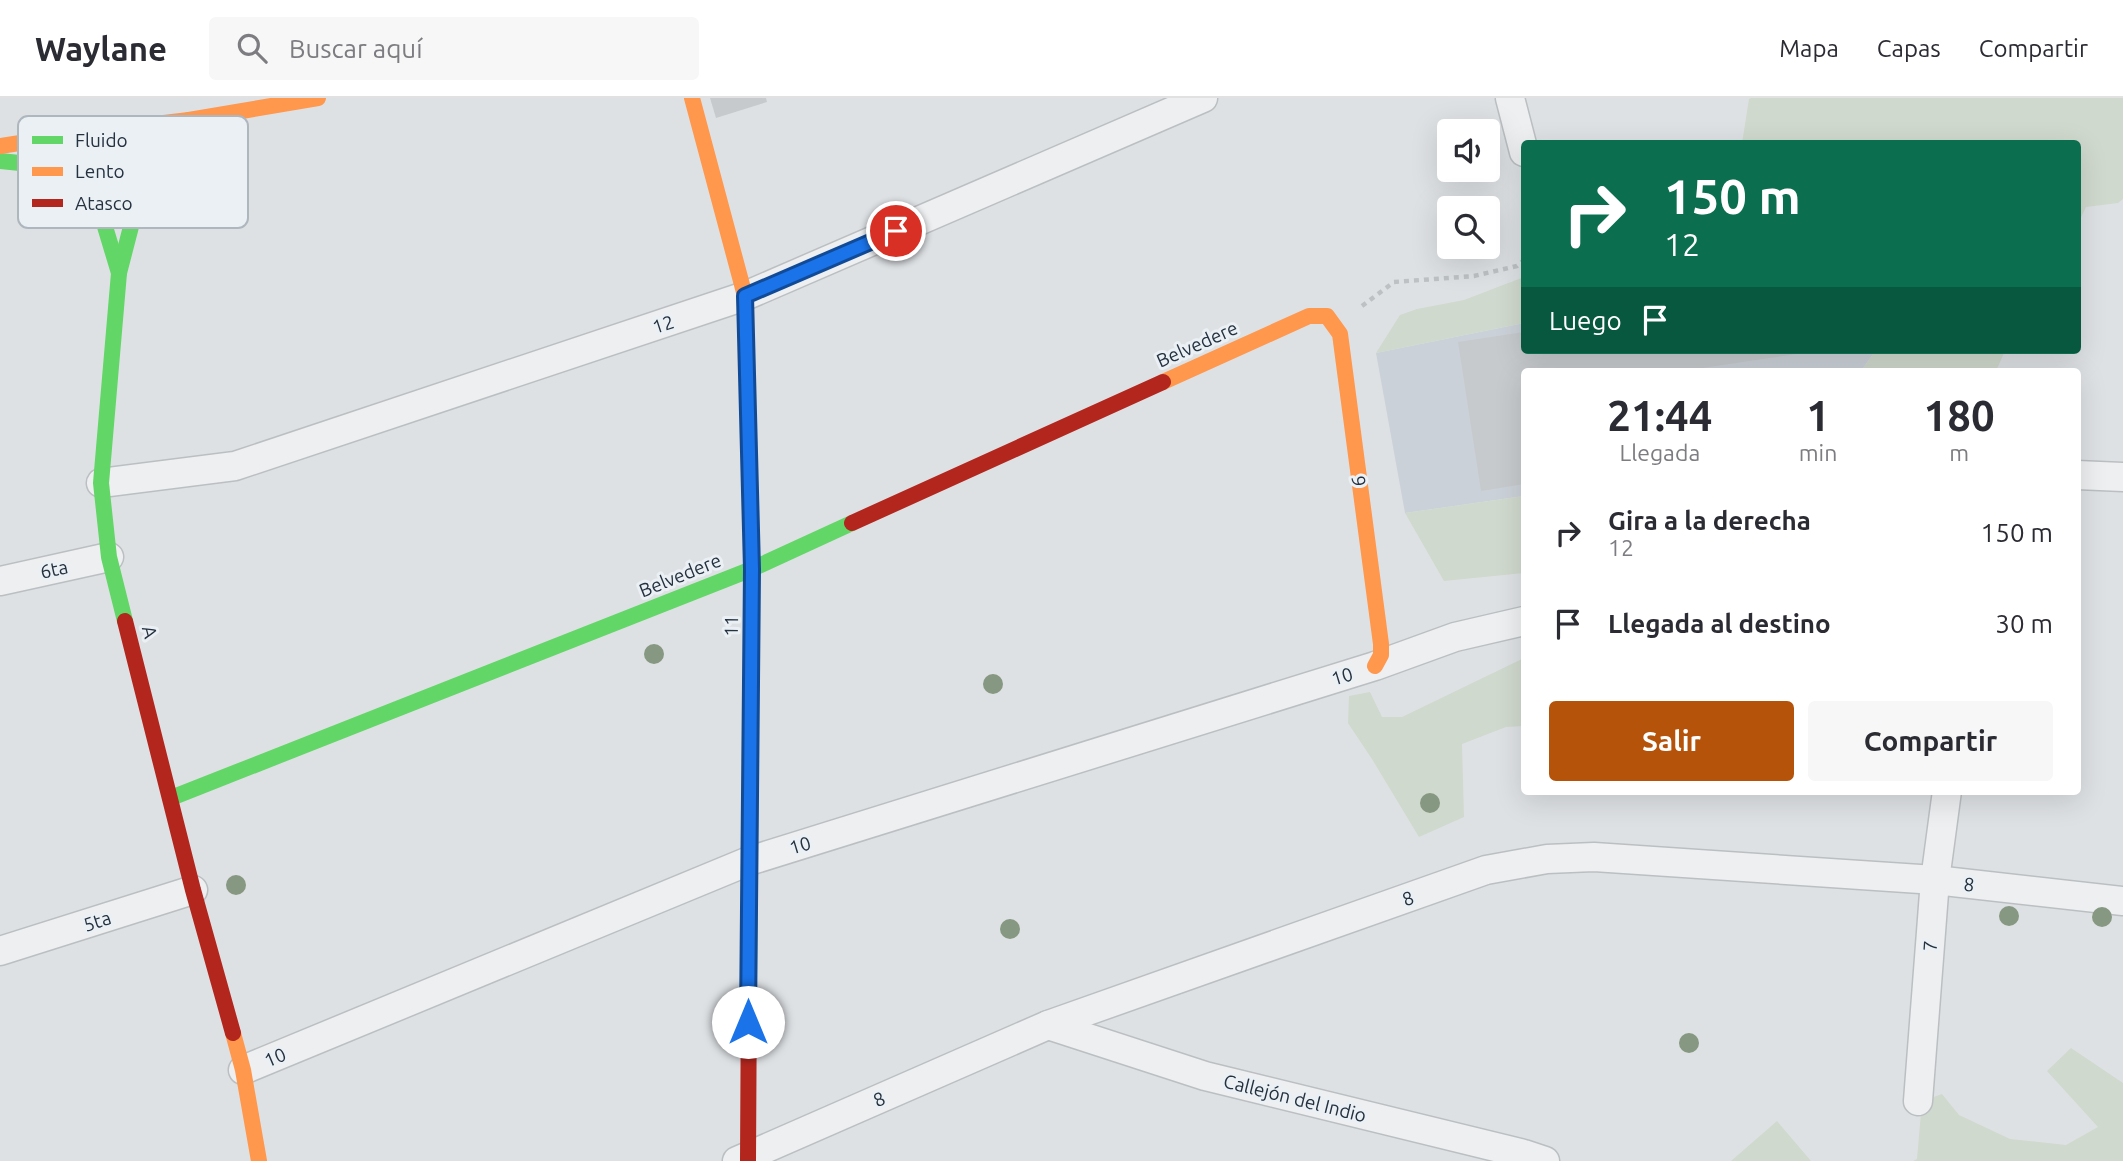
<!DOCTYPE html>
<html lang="es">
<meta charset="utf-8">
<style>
:root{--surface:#fff;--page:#f7f7f7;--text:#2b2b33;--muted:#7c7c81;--line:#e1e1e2;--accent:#b45309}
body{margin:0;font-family:Ubuntu,sans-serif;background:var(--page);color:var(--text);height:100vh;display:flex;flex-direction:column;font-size:26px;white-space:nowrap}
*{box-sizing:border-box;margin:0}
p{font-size:23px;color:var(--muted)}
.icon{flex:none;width:38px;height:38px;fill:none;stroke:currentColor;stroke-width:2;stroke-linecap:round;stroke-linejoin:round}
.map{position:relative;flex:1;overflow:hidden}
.panel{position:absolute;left:1521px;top:270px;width:560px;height:427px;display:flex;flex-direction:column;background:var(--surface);border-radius:7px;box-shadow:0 7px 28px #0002}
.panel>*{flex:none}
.guide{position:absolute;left:1521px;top:42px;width:560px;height:214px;border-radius:7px;box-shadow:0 7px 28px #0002;background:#0b6e4f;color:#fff;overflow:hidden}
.fabs{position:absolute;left:1437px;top:21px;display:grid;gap:14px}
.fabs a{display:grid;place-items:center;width:63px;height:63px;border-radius:7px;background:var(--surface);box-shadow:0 7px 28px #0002;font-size:35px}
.pin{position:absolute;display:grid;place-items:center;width:60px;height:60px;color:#fff;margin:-30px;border:4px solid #fff;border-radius:50%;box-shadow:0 2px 7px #0007}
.me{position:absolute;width:77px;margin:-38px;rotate:0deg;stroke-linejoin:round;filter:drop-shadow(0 0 5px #0008)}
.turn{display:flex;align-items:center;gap:24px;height:147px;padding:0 28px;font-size:32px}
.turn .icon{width:91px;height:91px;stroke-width:2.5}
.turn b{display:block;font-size:49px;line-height:60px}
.then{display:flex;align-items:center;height:66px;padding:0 28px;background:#0003;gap:14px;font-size:26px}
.eta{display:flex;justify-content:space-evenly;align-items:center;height:119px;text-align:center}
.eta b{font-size:42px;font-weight:700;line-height:49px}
.cta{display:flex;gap:14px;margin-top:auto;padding:14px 28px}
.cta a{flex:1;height:80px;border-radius:7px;background:var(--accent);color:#fff;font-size:28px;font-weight:700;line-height:80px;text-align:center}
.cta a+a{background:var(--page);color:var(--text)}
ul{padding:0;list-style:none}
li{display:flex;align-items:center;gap:21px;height:91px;padding:0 28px}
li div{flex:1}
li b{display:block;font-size:26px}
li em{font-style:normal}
header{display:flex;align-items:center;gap:42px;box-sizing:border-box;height:98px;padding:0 35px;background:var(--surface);border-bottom:2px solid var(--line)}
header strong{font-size:33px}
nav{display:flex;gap:38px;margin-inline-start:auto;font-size:24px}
.search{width:490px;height:63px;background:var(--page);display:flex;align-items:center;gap:18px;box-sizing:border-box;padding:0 24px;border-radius:7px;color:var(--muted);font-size:26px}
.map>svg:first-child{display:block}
</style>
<header>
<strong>Waylane</strong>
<div class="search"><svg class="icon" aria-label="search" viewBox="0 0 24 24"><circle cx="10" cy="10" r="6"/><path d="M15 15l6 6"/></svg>Buscar aquí</div>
<nav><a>Mapa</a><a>Capas</a><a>Compartir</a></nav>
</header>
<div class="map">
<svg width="2123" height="1063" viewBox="0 0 2123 1063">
<rect width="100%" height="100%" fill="#dee1e4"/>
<polygon fill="#cbd1d8" points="1524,225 1524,252 1876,252 1861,273 1524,273 1524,398 1405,415 1376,255"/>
<g fill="#d0d9cd">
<polygon points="1751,0 2123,0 2123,101 2118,105 2086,109 2077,128 2077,46 1742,45 1749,1"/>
<polygon points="1524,179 1524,225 1376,255 1400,217 1417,211 1464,202"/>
<polygon points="1876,252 2009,252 2004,255 1996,273 1861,273"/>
<polygon points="1524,398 1524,475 1444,483 1405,415"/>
<polygon points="1524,560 1524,628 1506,629 1462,646 1464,719 1419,739 1372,661 1348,625 1349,598 1370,594 1382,619 1402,619"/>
<polygon points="2071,950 2123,985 2123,1063 1913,1063 1917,1061 1922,1003 1942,996 1959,1017 2010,1041 2066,1047 2098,1029 2047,973"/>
<polygon points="1777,1023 1811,1063 1731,1063"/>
</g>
<g fill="#c6cacd">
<polygon points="710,0 766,0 767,4 716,20"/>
<polygon points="1524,234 1524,252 1810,252 1810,254 1682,273 1524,273 1524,386 1481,393 1458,244"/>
</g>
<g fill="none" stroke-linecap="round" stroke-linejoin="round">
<g stroke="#bcbfc2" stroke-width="31">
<g id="street">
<polyline points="1510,0 1524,54"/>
<polyline points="2077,377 2123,379"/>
<polyline points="101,385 235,368 745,198 1203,0"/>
<polyline points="0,483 109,459"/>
<polyline points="0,853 193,792"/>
<polyline points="1048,927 1205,978 1524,1056 1545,1063"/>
<polyline points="243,972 749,763 1375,568 1455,539 1524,523"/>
<polyline points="1918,1003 1935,782 1947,693"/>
<polyline points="737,1063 1048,927 1486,772 1547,761 1594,759 1935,782 2123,803"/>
</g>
</g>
<polyline stroke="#bdc1c4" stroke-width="4.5" stroke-dasharray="5 5" stroke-linecap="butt" points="1362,208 1394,184 1474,178 1517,168 1524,162"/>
<use href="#street" stroke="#edeff1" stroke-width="28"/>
<g stroke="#63d668" stroke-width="16">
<polyline points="0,63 39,67 84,88 103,122 119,175"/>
<polyline points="748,317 752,471 749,883"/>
<polyline points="125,523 109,459 101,385 119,175 141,90 189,22"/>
<polyline points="171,700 752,471 852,425"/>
</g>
<g stroke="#ff974d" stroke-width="16">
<polyline points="692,0 745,198 748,317"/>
<polyline points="0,48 96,33 189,22 318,0"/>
<polyline points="1163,284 1309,218 1327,218 1340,236 1381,546 1381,557 1375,568"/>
<polyline points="233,935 243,972 259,1063"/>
</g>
<g stroke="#b3261e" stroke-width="16">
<polyline points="852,425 1163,284"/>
<polyline points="125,523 193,792 233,935"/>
<polyline points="748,1063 749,883"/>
</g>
</g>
<g fill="#869881">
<circle cx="654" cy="556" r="10"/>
<circle cx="993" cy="586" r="10"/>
<circle cx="1430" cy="705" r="10"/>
<circle cx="236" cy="787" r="10"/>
<circle cx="2009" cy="818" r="10"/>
<circle cx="2102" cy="819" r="10"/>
<circle cx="1010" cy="831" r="10"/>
<circle cx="1689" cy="945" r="10"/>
</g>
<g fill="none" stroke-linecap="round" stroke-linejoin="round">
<g stroke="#114b97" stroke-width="18">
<polyline id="route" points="748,924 752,471 745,198 896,133"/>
</g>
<use href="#route" stroke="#1a73e8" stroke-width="12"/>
</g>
<g text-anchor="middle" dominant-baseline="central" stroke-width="6" stroke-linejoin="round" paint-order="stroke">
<g font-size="19" fill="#24313f" stroke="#ebf0f5">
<text transform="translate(663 226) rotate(-18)">12</text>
<text transform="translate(1197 246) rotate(-24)">Belvedere</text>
<text transform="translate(1359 383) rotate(82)">9</text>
<text transform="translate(54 471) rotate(-12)">6ta</text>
<text transform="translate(680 477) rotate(-22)">Belvedere</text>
<text transform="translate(731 528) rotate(-89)">11</text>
<text transform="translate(150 534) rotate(75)">A</text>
<text transform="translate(1342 578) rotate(-17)">10</text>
<text transform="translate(800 747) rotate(-17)">10</text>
<text transform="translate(1969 786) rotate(6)">8</text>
<text transform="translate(1408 800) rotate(-20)">8</text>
<text transform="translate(97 823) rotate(-18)">5ta</text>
<text transform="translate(1930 848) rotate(-86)">7</text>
<text transform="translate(275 959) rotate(-23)">10</text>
<text transform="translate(1295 1000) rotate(14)">Callejón del Indio</text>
<text transform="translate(879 1001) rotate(-24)">8</text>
</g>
</g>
<rect x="18" y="18" width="230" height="112" rx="10" fill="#ebf0f5" stroke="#afb7be" stroke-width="2"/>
<rect x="32" y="38" width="31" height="8" fill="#63d668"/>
<rect x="32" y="69" width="31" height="9" fill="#ff974d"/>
<rect x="32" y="101" width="31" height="8" fill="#b3261e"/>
<g font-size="19" fill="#24313f">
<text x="75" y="49">Fluido</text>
<text x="75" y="80">Lento</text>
<text x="75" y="112">Atasco</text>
</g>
</svg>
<div class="fabs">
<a><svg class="icon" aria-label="sound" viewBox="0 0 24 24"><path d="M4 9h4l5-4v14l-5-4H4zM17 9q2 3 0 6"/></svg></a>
<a><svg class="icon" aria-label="search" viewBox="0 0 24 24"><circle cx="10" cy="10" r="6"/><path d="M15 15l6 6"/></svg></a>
</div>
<div class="pin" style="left:896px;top:133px;background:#d93025"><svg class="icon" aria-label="arrive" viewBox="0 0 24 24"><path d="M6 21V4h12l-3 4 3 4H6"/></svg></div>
<svg class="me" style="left:748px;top:924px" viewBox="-20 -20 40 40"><circle r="19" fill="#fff"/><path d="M0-13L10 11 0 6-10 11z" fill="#1a73e8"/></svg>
<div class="guide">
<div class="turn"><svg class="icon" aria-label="right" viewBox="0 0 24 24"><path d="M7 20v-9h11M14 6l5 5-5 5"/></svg><div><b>150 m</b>12</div></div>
<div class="then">Luego<svg class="icon" aria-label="arrive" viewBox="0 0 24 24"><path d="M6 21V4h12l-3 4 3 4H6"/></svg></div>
</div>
<section class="panel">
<div class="eta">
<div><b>21:44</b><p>Llegada</p></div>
<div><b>1</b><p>min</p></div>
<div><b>180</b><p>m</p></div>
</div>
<ul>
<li><svg class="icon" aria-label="right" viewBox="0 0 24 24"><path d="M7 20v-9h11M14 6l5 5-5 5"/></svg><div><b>Gira a la derecha</b><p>12</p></div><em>150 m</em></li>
<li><svg class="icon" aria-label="arrive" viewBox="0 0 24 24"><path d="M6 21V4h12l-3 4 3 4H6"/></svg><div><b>Llegada al destino</b></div><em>30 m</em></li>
</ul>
<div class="cta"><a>Salir</a><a>Compartir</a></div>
</section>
</div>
